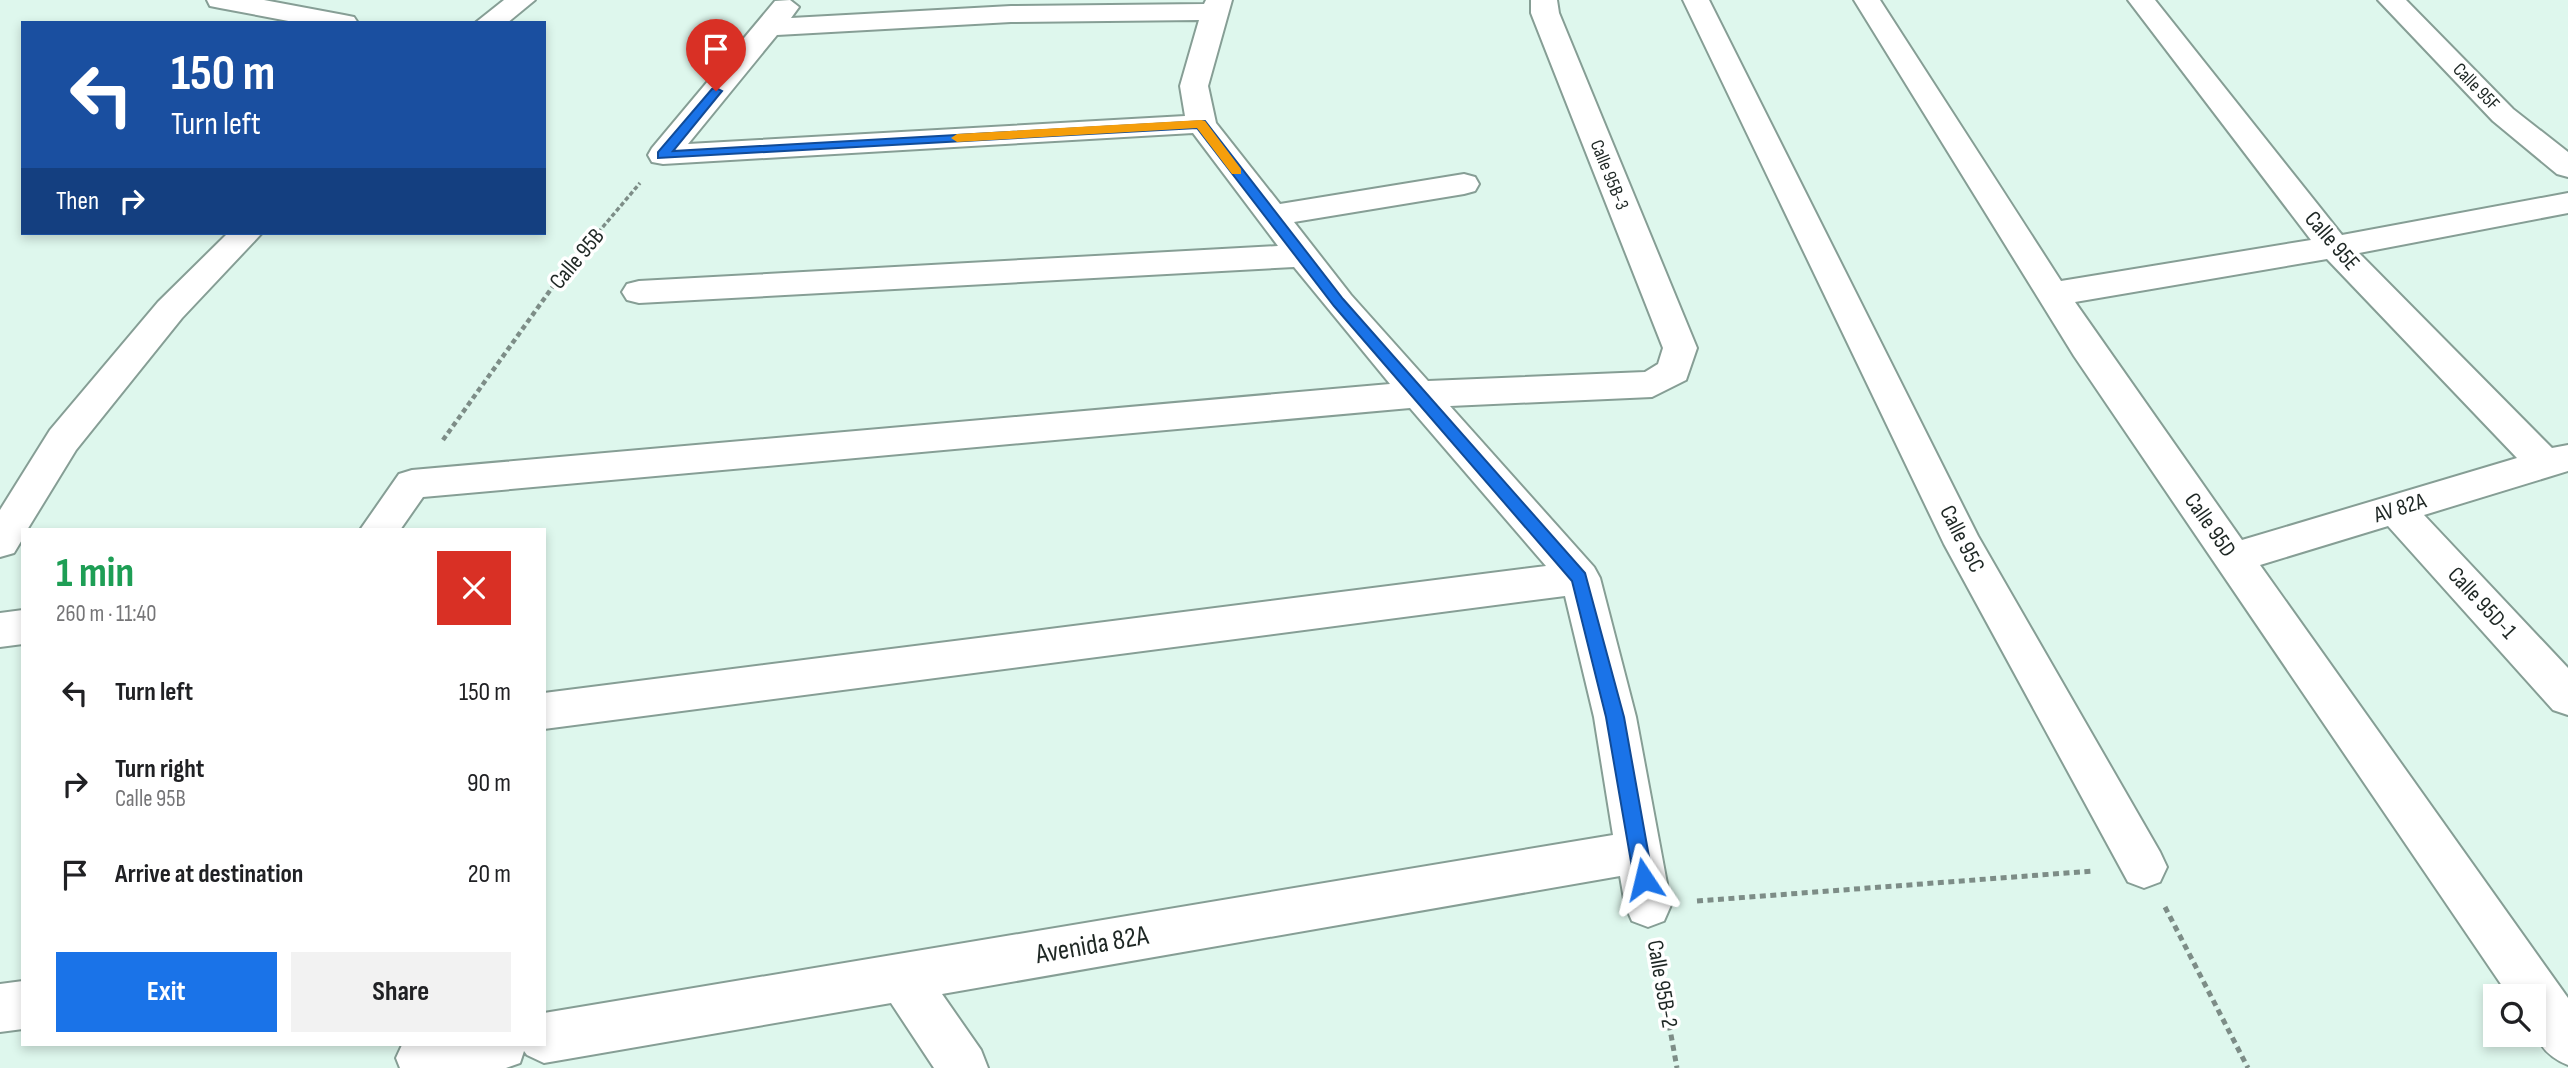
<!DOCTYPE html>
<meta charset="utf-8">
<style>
:root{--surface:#fff;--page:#f2f2f2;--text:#202124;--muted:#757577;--accent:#1a73e8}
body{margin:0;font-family:"Sofia Sans Condensed",sans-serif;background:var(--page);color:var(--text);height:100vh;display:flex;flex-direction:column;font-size:26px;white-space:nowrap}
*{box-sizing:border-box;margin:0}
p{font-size:23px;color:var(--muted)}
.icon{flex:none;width:38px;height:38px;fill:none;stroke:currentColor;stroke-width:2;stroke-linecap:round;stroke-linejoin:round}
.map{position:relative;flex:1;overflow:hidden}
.drawer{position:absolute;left:21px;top:528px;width:525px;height:518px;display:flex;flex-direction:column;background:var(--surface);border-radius:0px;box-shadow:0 4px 10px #0003}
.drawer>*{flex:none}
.banner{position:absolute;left:21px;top:21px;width:525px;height:214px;border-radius:0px;box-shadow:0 4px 10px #0003;background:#1a4fa0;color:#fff;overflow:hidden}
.tools{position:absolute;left:2483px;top:984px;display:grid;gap:14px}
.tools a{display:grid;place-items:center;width:63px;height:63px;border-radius:0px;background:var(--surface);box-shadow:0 4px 10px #0003;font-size:35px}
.pin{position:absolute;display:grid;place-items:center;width:60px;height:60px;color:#fff;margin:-72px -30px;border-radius:50% 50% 50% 0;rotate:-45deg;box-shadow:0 0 7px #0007}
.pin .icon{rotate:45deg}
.me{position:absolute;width:77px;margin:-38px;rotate:350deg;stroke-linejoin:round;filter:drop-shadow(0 0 5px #0008)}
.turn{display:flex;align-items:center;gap:24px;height:147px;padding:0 35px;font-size:32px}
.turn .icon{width:91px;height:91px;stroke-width:2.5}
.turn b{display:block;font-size:49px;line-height:60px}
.then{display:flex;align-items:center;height:66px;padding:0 35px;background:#0003;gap:14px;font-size:26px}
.round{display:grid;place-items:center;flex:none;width:74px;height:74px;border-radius:0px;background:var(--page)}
.headline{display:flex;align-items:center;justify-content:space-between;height:119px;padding:0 35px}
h1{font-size:42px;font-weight:700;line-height:52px;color:#1e9e55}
.action{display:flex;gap:14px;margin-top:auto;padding:14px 35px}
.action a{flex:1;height:80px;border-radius:0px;background:var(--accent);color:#fff;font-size:28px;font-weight:700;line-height:80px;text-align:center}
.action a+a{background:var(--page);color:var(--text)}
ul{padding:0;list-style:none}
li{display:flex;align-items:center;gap:21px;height:91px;padding:0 35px}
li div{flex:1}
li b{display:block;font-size:26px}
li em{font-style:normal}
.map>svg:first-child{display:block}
</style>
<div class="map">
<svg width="2568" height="1068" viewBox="0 0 2568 1068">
<rect width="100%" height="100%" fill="#def7ed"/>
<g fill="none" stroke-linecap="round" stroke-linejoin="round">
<g stroke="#869e95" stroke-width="4">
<g id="minor">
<polygon points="207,0 264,0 344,15 354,17 358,23 299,23 220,8 210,6"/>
<polygon points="504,0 535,0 507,23 475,23"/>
<path d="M 790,0 L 799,7 L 791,18 L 1011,6 L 1204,4 L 1206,0 L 1232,0 L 1208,86 L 1216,123 L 1280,204 L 1464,174 L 1475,177 L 1479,184 L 1475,191 L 1464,194 L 1294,222 L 1351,295 L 1428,381 L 1645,372 L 1658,364 L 1663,348 L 1531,13 L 1531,0 L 1557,0 L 1559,13 L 1697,348 L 1686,380 L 1652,397 L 1450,406 L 1594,567 L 1600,578 L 1636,717 L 1671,905 L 1664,921 L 1648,927 L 1632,921 L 1625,905 L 1620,876 L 942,994 L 981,1050 L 988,1068 L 934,1068 L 891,1003 L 544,1063 L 527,1055 L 524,1051 L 520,1063 L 506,1068 L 400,1068 L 396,1058 L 402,1045 L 544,1045 L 544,1013 L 1613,835 L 1594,717 L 1565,596 L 544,729 L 544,693 L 1546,566 L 1410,408 L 423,497 L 400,530 L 360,530 L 399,474 L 412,470 L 1390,384 L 1294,267 L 639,303 L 627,300 L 622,292 L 627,284 L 639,281 L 1278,246 L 1193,133 L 663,164 L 652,162 L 648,155 L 652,148 L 775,1 ZM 1199,20 L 1180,86 L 1185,116 L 688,144 L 777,35 L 1011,22 Z"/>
<polygon points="1683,0 1709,0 1978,536 2160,852 2167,867 2160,882 2144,888 2128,882 1944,544"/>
<path d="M 1854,0 L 1880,0 L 2061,281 L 2311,240 L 2128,0 L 2155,0 L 2342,235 L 2568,193 L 2568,213 L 2359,253 L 2552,448 L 2568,445 L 2568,471 L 2424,515 L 2568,668 L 2568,715 L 2553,710 L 2388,526 L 2260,565 L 2568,998 L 2568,1065 C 2533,1050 2534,1030 2534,996 L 2509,996 L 2074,356 ZM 2327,259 L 2517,458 L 2242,540 L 2075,302 Z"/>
<polygon points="2378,0 2406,0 2513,109 2568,152 2568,177 2557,174 2493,121"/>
<polygon points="228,233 262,233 182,318 76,450 27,530 23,530 23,538 14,553 0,557 0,510 50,430 158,302"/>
<polygon points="23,610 23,644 0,647 0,613"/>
<polygon points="23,981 23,1029 0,1032 0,984"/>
</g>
</g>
<polyline stroke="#7d8d87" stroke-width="3.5" stroke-dasharray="4.5 2.5" stroke-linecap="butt" points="553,286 640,183"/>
<polyline stroke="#7d8d87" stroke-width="4.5" stroke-dasharray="5 3.5" stroke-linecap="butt" points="443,440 554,285"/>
<g stroke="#7d8d87" stroke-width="5" stroke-dasharray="6 4.5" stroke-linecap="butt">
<polyline points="1697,901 2093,871"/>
<polyline points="2165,907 2248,1068"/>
<polyline points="1656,952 1677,1068"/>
</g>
<use href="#minor" fill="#fff" fill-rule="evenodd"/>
</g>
<polygon fill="#1a73e8" stroke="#114b97" stroke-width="2" points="716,88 722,91 673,151 1205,121 1343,299 1585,573 1624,717 1653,879 1650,885 1644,888 1637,885 1634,879 1606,717 1572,581 1334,306 1197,128 658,158 658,152 712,89"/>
<polygon fill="#f59e0b" points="1201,120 1205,121 1241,169 1241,174 1232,174 1197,128 957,142 951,138 957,134"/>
<g text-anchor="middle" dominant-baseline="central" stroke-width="7" stroke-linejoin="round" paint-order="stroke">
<g font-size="19" fill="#1e2724" stroke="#fff">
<text transform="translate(2476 87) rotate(46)">Calle 95F</text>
<text transform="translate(1609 175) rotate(68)">Calle 95B-3</text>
</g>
<g font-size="23" fill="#1e2724" stroke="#fff">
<text transform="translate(2332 241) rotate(49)">Calle 95E</text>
<text transform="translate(577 259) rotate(-50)">Calle 95B</text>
<text transform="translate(2400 508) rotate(-17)">AV 82A</text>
<text transform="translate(2210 525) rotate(55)">Calle 95D</text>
<text transform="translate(1962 539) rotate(63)">Calle 95C</text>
<text transform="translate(2482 603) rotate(47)">Calle 95D-1</text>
<text transform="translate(1662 984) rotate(80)">Calle 95B-2</text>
</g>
<g font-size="28" fill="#1e2724" stroke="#fff">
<text transform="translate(1092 945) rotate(-10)">Avenida 82A</text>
</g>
</g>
</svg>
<div class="tools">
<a><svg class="icon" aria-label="search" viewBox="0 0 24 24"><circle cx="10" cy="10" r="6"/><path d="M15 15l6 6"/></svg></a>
</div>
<div class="pin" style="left:716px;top:91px;background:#d93025"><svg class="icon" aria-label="arrive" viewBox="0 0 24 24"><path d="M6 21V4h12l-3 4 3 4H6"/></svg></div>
<svg class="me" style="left:1644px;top:879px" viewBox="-20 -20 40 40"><path d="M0-17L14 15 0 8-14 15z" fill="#1a73e8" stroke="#fff" stroke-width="4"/></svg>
<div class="banner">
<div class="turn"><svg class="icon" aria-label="left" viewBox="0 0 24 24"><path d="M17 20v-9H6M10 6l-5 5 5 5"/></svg><div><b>150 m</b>Turn left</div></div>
<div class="then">Then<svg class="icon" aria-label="right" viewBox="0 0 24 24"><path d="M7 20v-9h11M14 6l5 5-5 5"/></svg></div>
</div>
<section class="drawer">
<div class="headline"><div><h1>1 min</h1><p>260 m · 11:40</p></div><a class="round" style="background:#d93025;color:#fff"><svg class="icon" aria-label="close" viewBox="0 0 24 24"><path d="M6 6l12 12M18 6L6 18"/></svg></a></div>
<ul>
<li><svg class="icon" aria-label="left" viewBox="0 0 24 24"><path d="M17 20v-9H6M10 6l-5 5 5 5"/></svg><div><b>Turn left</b></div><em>150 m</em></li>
<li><svg class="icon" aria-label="right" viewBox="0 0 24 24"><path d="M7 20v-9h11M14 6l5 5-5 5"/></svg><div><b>Turn right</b><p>Calle 95B</p></div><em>90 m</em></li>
<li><svg class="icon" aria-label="arrive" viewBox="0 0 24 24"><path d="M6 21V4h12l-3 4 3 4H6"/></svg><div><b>Arrive at destination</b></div><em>20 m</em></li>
</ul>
<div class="action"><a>Exit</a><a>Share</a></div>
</section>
</div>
